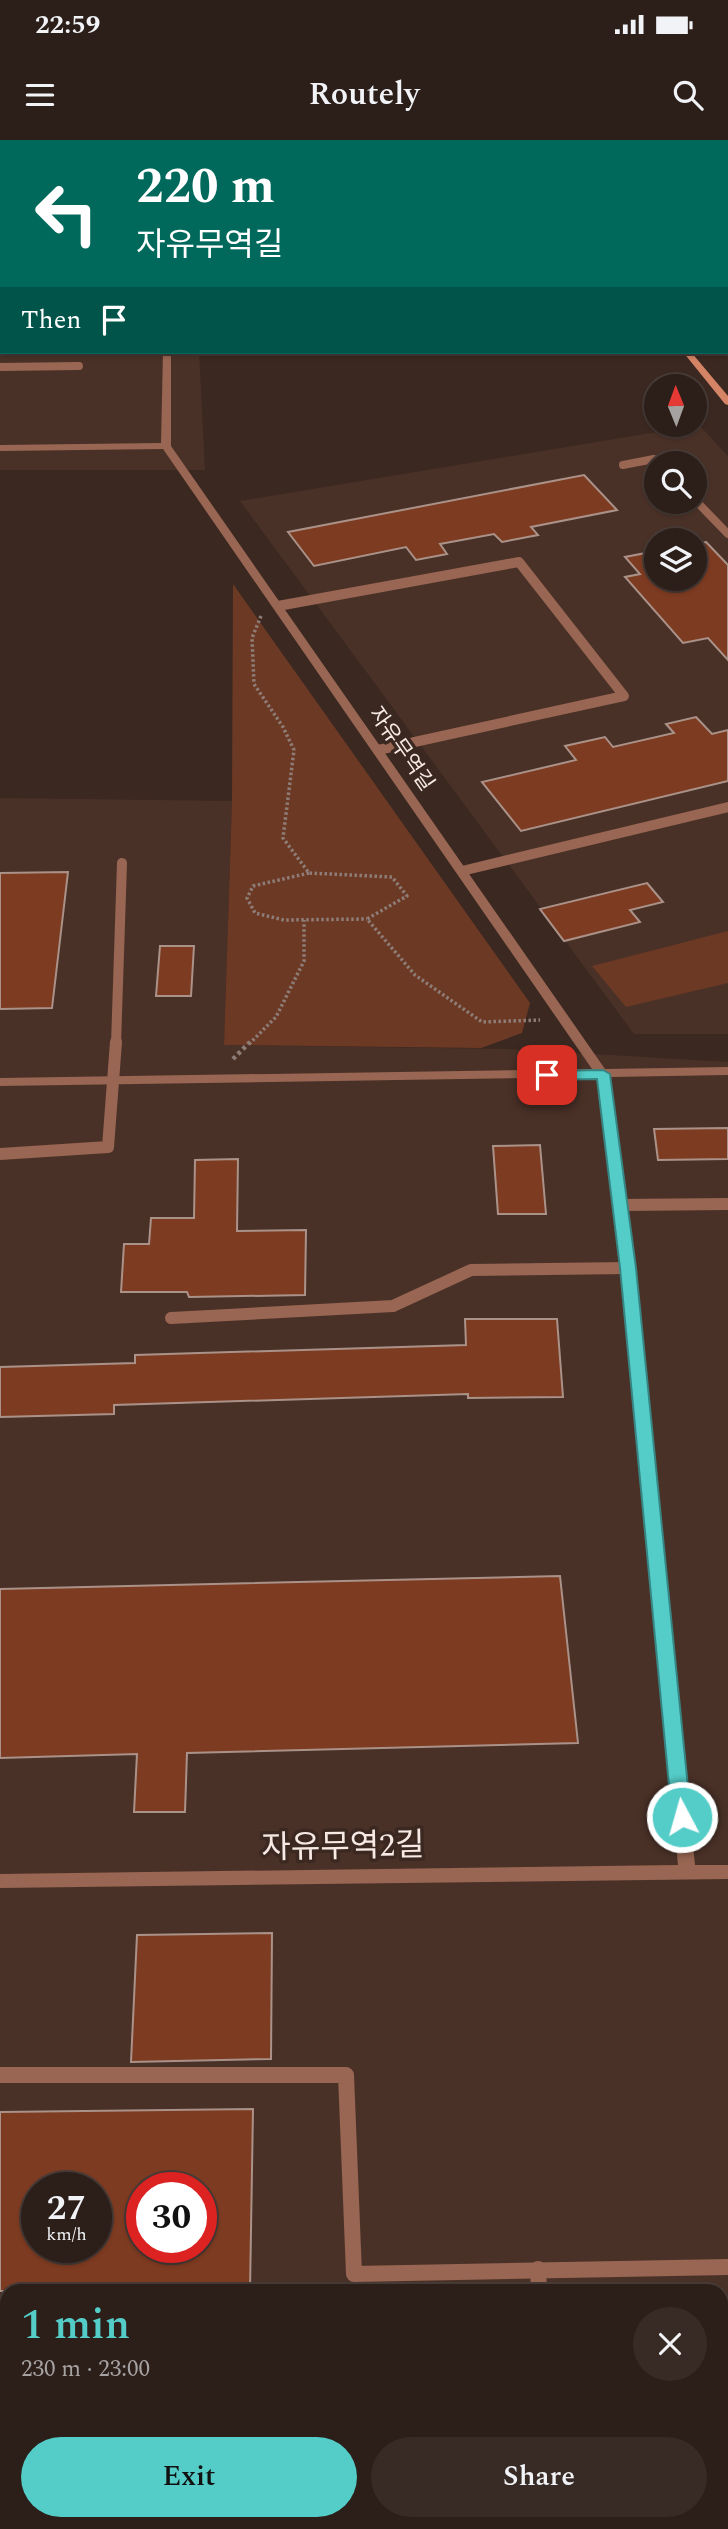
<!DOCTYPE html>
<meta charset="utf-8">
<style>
:root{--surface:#2c1e19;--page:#382b26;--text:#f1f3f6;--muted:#a6a2a2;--line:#483c38;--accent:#54cdc8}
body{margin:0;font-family:Spectral,"Noto Sans KR",serif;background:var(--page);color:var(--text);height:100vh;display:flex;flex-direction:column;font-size:26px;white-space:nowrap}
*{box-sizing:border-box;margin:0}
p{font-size:23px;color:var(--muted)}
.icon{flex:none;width:38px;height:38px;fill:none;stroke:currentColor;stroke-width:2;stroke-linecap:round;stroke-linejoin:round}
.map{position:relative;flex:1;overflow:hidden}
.panel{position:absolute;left:0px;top:2144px;width:728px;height:247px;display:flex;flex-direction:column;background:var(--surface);border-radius:21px 21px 0 0;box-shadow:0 2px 5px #0004,0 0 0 2px var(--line)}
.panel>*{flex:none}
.top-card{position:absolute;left:0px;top:0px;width:728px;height:214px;box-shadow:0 2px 5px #0004,0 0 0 2px var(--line);background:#00695c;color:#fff;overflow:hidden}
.needle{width:46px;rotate:359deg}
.controls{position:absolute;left:644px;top:234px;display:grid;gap:14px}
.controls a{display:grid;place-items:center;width:63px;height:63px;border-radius:50%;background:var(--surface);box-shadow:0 2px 5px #0004,0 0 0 2px var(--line);font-size:35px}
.speed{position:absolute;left:21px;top:2032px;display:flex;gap:14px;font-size:35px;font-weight:700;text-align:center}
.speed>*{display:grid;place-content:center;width:91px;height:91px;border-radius:50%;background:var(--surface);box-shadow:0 2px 5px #0004,0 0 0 2px var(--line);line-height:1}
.speed small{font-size:18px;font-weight:400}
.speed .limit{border:10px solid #d22;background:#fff;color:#111}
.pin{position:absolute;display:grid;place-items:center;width:60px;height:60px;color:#fff;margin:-30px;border-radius:14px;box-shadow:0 4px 10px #0006}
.me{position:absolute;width:77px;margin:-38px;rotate:354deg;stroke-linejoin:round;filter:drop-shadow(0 0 5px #0008)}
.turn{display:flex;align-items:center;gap:24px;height:147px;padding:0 21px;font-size:32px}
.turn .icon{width:91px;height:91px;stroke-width:2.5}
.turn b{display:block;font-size:49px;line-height:60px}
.then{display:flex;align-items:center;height:66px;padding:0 21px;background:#0003;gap:14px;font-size:26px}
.round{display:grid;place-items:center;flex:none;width:74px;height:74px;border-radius:37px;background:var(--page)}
.head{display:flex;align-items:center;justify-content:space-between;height:119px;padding:0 21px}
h1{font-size:42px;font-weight:600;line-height:52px;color:var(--accent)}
.cta{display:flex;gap:14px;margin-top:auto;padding:14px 21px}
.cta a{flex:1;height:80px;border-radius:42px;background:var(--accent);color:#111;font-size:28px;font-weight:600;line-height:80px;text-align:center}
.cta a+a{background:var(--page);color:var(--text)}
.status{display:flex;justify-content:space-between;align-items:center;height:49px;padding:0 35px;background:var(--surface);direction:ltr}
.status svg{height:19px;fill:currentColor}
header{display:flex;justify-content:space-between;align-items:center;height:91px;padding:0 21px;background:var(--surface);font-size:32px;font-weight:600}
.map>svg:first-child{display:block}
</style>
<div class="status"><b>22:59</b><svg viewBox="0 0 49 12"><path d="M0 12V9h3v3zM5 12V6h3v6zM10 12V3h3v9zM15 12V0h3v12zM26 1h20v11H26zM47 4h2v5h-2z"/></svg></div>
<header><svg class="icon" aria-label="menu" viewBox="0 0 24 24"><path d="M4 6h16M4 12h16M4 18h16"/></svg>Routely<svg class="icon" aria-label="search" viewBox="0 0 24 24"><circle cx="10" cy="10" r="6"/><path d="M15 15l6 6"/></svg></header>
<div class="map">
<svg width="728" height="2389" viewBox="0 0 728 2389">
<rect width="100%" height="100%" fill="#3b2821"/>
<g fill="#4a3127" fill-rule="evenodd">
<polygon points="0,111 2,212 199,212 205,330 0,330"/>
<path d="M 699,285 L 728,316 L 728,894 L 634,894 L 240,361 ZM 656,324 L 695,324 L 695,362 L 656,362 ZM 656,401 L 695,401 L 695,439 L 656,439 Z"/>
<path d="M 0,658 L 232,661 L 224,905 L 508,909 L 728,922 L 728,2389 L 0,2389 ZM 37,2048 L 96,2048 L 96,2107 L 37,2107 ZM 142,2048 L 201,2048 L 201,2107 L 142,2107 ZM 7,2151 L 721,2151 L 721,2384 L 7,2384 Z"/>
</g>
<g fill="#6c3925">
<polygon points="233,444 530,863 522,893 481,908 224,905 232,661"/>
<polygon points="728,791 728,843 626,867 592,826"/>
</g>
<g fill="#7d3b21" stroke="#aa9289" stroke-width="2" fill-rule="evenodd">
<polygon points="584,335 617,370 531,387 538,395 502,402 494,394 440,404 447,414 416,420 406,407 314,426 288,392"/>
<polygon points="706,402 728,425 728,520 708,498 683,503 625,437 640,434 625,417 656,411 656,439 695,439 695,404"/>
<polygon points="696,577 712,594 728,590 728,641 521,691 482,642 576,620 565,606 605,597 613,607 674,593 666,584"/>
<polygon points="68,732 52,868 0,869 0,733"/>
<polygon points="647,743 663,762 630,770 640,782 564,801 540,769"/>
<polygon points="160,806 194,806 191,856 156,856"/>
<polygon points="728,988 728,1019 658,1020 654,989"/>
<polygon points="540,1005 546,1074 498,1074 493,1006"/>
<polygon points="238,1019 237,1091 306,1090 305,1155 189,1157 187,1152 121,1152 124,1104 149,1104 151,1078 194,1078 195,1020"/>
<polygon points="465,1179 557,1179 563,1257 468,1258 468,1254 114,1265 114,1274 0,1277 0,1227 135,1223 135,1215 466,1205"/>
<polygon points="560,1436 578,1603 187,1613 185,1672 134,1672 137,1614 0,1618 0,1449"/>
<polygon points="272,1793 271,1919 131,1922 137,1795"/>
<path d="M 253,1969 L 250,2151 L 0,2151 L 0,1972 ZM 37,2048 L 96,2048 L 96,2107 L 37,2107 ZM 142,2048 L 201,2048 L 201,2107 L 142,2107 Z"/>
</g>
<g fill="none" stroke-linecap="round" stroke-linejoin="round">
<g stroke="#8e7d77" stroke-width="3.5" stroke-dasharray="2.5 2.5" stroke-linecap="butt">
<polyline points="261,476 252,498 254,544 283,587 294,610 283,698 309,733 392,737 407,756 367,779 415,835 482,882 540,880"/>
<polyline points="309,733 253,746 247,758 255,773 284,780 367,779"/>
<polyline points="249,904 276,877 304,821 304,780"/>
</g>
<polyline stroke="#8e7d77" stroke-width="4.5" stroke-dasharray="3.5 3.5" stroke-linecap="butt" points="233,919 250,902"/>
<g stroke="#986653" stroke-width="8">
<polyline points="726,20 728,22"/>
<polyline points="0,227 79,226"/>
<polyline points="623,325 654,319 659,324"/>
<polyline points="695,360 728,394"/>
</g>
<g stroke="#986653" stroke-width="10">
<polyline points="278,466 519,422 624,556 378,610"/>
<polyline points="462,731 728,667"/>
<polyline points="116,904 122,723"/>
</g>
<g stroke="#986653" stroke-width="12">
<polyline points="0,1014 108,1007 116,902"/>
<polyline points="620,1065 728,1064"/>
<polyline points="171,1178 393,1166 471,1130 628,1128"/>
</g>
<g stroke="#986653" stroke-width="16">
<polyline points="0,1935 346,1935 354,2134 728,2127"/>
<polyline points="538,2129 539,2151"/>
<polyline points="553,2384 553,2389"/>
</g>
<g fill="#986653" fill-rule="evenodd">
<polygon points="176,0 184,0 175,2"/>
<polygon points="388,0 396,0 397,2 389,2"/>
<rect x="726" y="88" width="2" height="4"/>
<rect x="0" y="105" width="2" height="4"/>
<polygon points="726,165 728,165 728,172 726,171"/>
<polygon points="163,212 171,212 171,306 605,929 728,927 728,935 610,937 635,1128 695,1725 728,1725 728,1739 0,1748 0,1734 678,1725 621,1128 597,937 0,946 0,938 592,929 163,309 0,311 0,305 161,303"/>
</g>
<g fill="#d58566" fill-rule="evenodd">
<polygon points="534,0 542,0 544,2 535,2"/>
<polygon points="683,212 691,212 728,256 728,265 725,264"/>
</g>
</g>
<polygon fill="#54cdc8" stroke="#378582" stroke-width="2" points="603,930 610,934 636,1128 691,1677 688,1683 682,1685 675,1683 672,1677 620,1128 597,939 547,940 540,935 547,931"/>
<g text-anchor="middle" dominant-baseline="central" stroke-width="7" stroke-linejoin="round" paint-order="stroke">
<g font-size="21" fill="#f7eae5" stroke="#3b2821">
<text transform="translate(401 609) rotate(55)">자유무역길</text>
</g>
<g font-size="32" fill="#f7eae5" stroke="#3b2821">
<text transform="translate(343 1707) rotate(-1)">자유무역2길</text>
</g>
</g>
</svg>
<div class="controls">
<a><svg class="needle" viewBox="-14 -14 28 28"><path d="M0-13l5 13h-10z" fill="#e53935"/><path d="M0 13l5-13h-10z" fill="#a6a2a2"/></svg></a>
<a><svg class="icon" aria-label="search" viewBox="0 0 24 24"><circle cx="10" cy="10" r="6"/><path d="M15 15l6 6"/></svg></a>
<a><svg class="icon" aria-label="layers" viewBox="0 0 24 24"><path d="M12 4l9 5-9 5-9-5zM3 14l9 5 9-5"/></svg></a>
</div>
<div class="speed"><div>27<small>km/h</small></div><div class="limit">30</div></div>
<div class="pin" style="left:547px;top:935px;background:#d93025"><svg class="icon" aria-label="arrive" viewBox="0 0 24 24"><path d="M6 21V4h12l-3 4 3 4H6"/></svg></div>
<svg class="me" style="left:682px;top:1677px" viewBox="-20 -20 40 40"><circle r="17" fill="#54cdc8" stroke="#fff" stroke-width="3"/><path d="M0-11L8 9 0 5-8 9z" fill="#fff"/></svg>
<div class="top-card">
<div class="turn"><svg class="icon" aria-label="left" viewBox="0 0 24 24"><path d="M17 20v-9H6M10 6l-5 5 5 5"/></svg><div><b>220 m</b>자유무역길</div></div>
<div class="then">Then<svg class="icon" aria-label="arrive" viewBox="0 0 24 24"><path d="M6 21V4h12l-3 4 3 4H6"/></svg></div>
</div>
<section class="panel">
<div class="head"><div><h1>1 min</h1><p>230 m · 23:00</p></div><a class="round"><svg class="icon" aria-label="close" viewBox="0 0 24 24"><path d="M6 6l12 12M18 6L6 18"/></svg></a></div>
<div class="cta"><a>Exit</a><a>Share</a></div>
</section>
</div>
